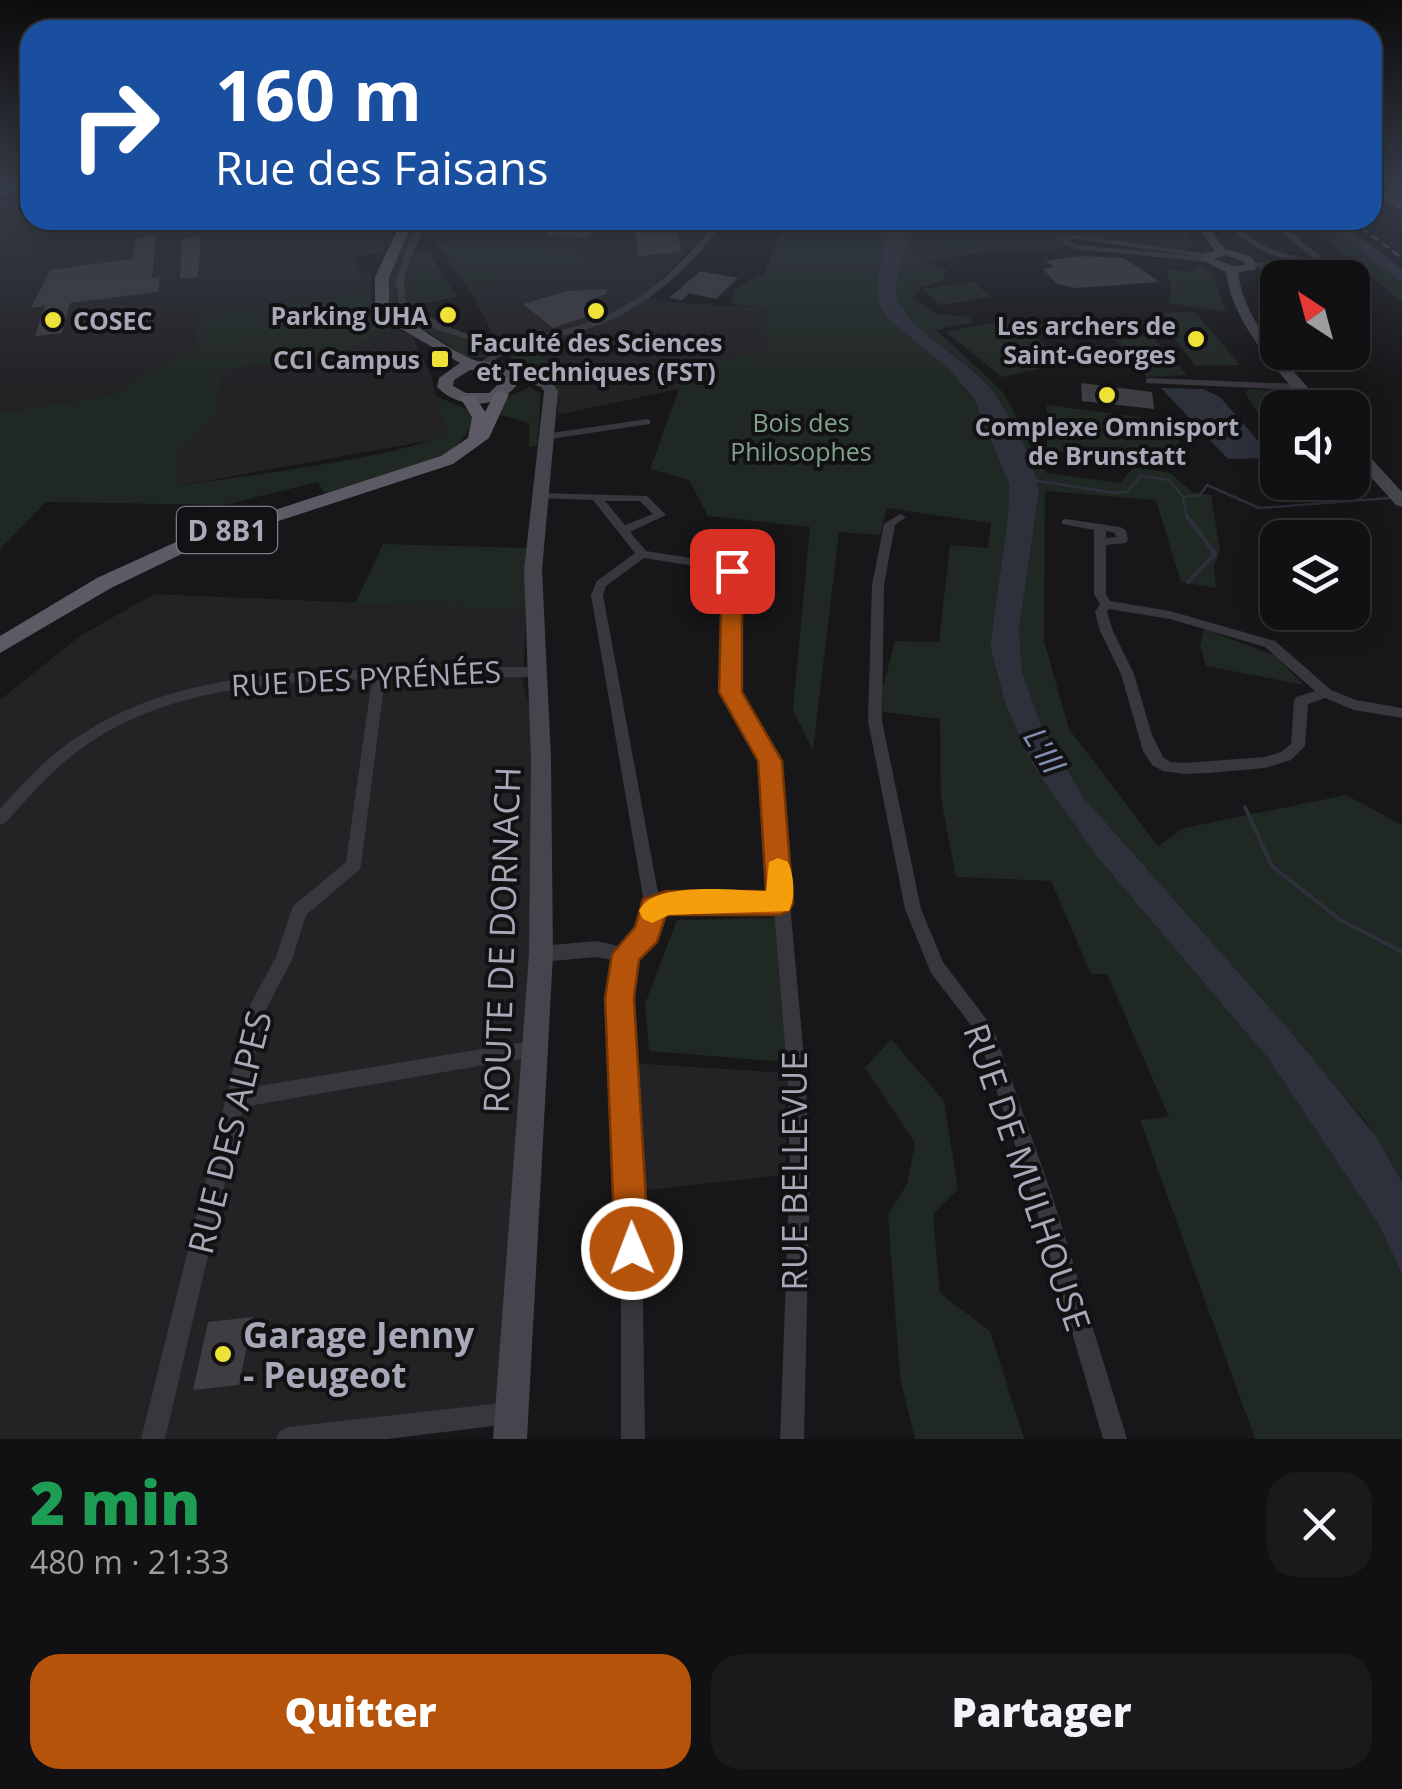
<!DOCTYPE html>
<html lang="fr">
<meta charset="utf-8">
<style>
:root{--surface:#111012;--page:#1a191b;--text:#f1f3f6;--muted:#9c9d9f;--line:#303032;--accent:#b45309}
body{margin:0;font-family:"Open Sans",sans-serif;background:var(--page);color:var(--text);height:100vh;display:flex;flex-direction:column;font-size:38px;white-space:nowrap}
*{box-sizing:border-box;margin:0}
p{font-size:32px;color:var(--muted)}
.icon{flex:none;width:55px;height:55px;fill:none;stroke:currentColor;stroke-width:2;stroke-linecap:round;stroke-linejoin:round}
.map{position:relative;height:1439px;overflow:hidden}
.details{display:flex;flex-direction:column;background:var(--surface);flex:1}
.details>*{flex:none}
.banner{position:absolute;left:20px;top:20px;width:1362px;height:210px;border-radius:30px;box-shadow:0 5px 25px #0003,0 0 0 2px var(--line);background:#1a4fa0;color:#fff;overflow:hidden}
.needle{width:65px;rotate:324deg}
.tools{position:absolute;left:1260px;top:260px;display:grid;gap:20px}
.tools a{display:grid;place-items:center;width:110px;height:110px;border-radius:20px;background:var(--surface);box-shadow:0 5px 25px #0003,0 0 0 2px var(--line);font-size:50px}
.pin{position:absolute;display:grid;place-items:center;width:85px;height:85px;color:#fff;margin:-42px;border-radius:20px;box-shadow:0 5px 15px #0006}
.me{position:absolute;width:110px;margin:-55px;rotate:359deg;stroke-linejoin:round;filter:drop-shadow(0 0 8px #0008)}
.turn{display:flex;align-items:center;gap:35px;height:210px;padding:0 30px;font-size:45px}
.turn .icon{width:130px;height:130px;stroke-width:2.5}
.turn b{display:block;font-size:70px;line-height:85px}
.round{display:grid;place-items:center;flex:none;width:105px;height:105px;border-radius:30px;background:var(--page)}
.overview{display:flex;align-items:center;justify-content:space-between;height:170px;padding:0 30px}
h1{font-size:60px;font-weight:800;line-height:75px;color:#1e9e55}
.action{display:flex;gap:20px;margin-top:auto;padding:20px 30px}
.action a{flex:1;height:115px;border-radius:30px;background:var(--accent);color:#fff;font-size:40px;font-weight:800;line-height:115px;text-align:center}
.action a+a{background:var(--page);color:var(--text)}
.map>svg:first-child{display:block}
</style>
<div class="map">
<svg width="1402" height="1439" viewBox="0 0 1402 1439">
<rect width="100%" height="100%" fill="#171618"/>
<g fill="#232225">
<polygon points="0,199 30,199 30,220 396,220 397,225 391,237 384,238 383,253 354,257 361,273 372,274 371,293 240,310 196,348 111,395 0,412"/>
<polygon points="423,220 718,220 644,296 663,302 767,308 764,355 689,361 679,389 557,415 559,393 566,392 527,346 545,335 506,340 494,336 472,294 517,270 577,269 589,252 435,242 424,231"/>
<polygon points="924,220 1179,220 1192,247 1185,251 1075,238 1066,248 1035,252 1007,249 929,261 914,256"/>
<polygon points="395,328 412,335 430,373 447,431 438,439 178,486 176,457 216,414 224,370 340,354"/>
<polygon points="154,594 526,610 523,683 535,730 531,937 495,1421 372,1439 0,1439 0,700 80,636"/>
<polygon points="631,1063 787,1073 785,1175 639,1191"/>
</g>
<g fill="#202823">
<polygon points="785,220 892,220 888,319 950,370 974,399 1009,485 1008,517 990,646 1005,703 1032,764 1267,1057 1379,1225 1402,1274 1402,1439 1255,1439 1140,1120 1169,1117 1107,974 1091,974 1051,881 956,877 941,798 940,719 883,712 883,687 895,641 939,642 950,545 988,548 991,523 887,508 880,535 839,532 813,750 793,710 810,527 708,516 689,480 650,469 689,361 764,355 767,308 731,304 735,289 765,273"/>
<path d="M 917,220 L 924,220 L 914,256 L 947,270 L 942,281 L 920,288 L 913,298 L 936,314 L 969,317 L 973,322 L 936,330 L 1003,392 L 1046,473 L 1120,483 L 1134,467 L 1170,473 L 1194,493 L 1211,495 L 1220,550 L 1214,566 L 1216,588 L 1181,582 L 1156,500 L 1045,491 L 1044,641 L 1069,729 L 1158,846 L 1184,828 L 1346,795 L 1402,825 L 1402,1182 L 1367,1123 L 1084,798 L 1042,727 L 1022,672 L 1019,629 L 1039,492 C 1033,457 1008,408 984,381 C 965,359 900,323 897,295 C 894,270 908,243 917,220 Z"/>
<polygon points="928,220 932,221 996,220 988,249 948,248 926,240 923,234"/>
<polygon points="1303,220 1322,220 1402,283 1402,302"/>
<path d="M 413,229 L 417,233 C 405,257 387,279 400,307 C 428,331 478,334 495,351 L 491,357 L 464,358 C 441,335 412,327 387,304 L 388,271 Z"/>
<polygon points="435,242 590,252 578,269 517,270 472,294"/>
<polygon points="432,251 429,254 457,297 409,306 403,291 413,253"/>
<polygon points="1200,264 1212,274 1226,312 1169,303 1171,283 1165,269 1192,272"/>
<polygon points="973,282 991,297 940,305 923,289"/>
<path d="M 371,293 L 373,310 L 395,328 L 340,354 L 224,370 L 216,414 L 176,457 L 179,486 C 226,478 420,456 447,431 L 434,395 L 472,412 C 474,467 365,481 324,493 L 318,482 L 225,505 L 46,502 L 0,549 L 0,412 L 111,395 L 195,348 L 199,315 Z"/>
<polygon points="1195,312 1240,365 1196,366 1154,313"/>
<polygon points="1010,319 1069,362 1002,377 946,332"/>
<polygon points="1152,336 1187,375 1147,377 1114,338"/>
<path d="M 517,346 C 539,346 556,375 567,393 L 559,393 L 557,409 L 554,390 L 510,361 L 509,352 Z"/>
<polygon points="530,387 541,394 537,446 529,447 529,423 497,414 505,398"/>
<path d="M 1251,389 L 1290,391 L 1307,407 L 1278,408 L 1277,431 C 1263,419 1253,409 1245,392 Z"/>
<polygon points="1047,405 1176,422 1183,468 1047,450"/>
<polygon points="383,544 529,548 526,610 355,604"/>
<polygon points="1204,629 1274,655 1304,685 1206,666 1200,646"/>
<polygon points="775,918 787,1062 649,1051 645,1004 677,920"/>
<polygon points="891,1039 944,1101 958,1189 933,1214 940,1293 990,1331 1024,1439 915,1439 900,1377 888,1215 907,1184 915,1143 865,1068"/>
</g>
<g fill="#2c313c">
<path d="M 892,220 L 917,220 C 909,244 894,269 897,295 C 900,323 964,359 984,381 C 1008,408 1033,457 1039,492 L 1019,629 L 1022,672 L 1042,727 L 1084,798 L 1289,1030 L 1375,1135 L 1402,1182 L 1402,1274 L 1379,1225 L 1267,1057 L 1096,855 L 1032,764 L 1005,703 L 990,646 L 1008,517 L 1009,485 L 974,399 L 950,370 L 888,319 L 878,301 L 878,272 Z"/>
<polygon points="1322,220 1337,220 1402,269 1402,283"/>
<polygon points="1161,388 1203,389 1220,397 1273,458 1228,459"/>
</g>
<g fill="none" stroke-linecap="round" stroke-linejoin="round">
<g stroke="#2c313c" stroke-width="2.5">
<polyline points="1033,480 1114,493 1127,492 1141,476 1169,480 1183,497 1187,518"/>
<polyline points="1183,497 1200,495 1207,485 1259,508 1402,497"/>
</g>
<g stroke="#2c313c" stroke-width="4">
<polyline points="1187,516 1215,554 1188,582"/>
<polyline points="1245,807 1272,866 1339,919 1402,952"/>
</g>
</g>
<g fill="#3e3d42">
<polygon points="598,220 588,238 545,235 549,231 534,230 534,225"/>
<polygon points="642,220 675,220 697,228 677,229 681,252 638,256 635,230"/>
<polygon points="156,234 152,278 160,276 158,292 70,303 62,333 35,336 45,306 31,308 50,270 133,259 136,239"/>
<polygon points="201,236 198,277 180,279 182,239"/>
<polygon points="1080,256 1124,258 1160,282 1076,288 1057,284 1043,269 1054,267 1045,261"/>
<polygon points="700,271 738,278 716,299 689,293 682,300 669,298"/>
<polygon points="606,289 607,294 594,298 609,309 553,328 523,304 567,291"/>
<polygon points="1081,383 1152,392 1154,409 1082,401"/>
<polygon points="253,1317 239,1385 193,1390 208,1322"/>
</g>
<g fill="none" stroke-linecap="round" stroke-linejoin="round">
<g fill="#38373d" fill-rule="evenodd">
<polygon points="1385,195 1402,195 1402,199 1383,198"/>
<path d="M 417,220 L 425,220 C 419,249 397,273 407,304 C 434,320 466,338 498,341 C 509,343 524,337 536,335 C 621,322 665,285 718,220 L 726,220 C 687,271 641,315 577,332 C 554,339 531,340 508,346 L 510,349 L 509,351 L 483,367 L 480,366 L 480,362 L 500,349 L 437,330 L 399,305 L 395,282 Z"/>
<path d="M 1227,220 L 1235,220 C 1253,247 1283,255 1314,259 L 1268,220 L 1276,220 L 1325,260 L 1333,273 L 1329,275 L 1250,266 L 1249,264 L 1253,262 L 1323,270 L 1319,264 C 1283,261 1248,252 1227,220 Z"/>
<path d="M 1076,235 L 1208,254 L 1212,256 L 1209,258 L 1212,260 L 1208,262 L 1075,249 L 1057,240 ZM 1076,239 L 1195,256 L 1077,245 L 1068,241 Z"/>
<polygon points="1149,378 1299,384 1304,387 1299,390 1146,383 1146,379"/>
<polygon points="647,419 650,420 650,424 544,440 539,437 544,434"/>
<path d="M 539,493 L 647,496 L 666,515 L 630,532 L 646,551 L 723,563 L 740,575 L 737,693 L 777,761 L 805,1069 L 810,1172 L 804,1439 L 780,1439 L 790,1172 L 787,1069 L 774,910 L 666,910 L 660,913 L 653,938 L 634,958 L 628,998 L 641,1173 L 645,1439 L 621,1439 L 621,1173 L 610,998 L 617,961 L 596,957 L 541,962 L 535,959 L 533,954 L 535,949 L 541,946 L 596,941 L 623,947 L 640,929 L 645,908 L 591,595 L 597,581 L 635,553 L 593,500 L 535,498 L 535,494 ZM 605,501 L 640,501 L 653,514 L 625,525 ZM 644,558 L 720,570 L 728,576 L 723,693 L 763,761 L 773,896 L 665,896 L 659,898 L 603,595 L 606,586 Z"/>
<polygon points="900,514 906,517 895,525 884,585 882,721 921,909 943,962 993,1028 1053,1198 1127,1439 1103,1439 1033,1198 977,1033 931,973 905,909 868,721 872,585 884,524"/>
<path d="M 1066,519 L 1120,527 L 1126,530 L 1128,540 L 1126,543 L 1106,545 L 1106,594 L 1110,601 L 1170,611 L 1275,641 L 1331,690 L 1356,700 L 1402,708 L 1402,718 L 1354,710 L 1325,698 L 1308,704 L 1305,746 L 1291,760 L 1265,768 L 1208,773 L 1184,774 L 1163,771 L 1152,765 L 1143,751 L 1121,674 L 1100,631 L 1095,612 L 1100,604 L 1094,594 L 1094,530 L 1062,524 L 1062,520 ZM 1106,531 L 1115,533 L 1116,537 L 1106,538 ZM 1109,609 L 1170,619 L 1265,647 L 1315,691 L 1296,697 L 1294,701 L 1291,744 L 1281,752 L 1265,757 L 1184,763 L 1171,762 L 1163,757 L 1152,735 L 1134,674 L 1113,631 L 1107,612 Z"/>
<path d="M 499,667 L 537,667 L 544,672 L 537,677 L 385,679 L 361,865 L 359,870 L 306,915 L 292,960 L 265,1011 L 247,1088 L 536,1040 L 542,1043 L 545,1049 L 542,1055 L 243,1107 L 165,1439 L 141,1439 L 248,1009 L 276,957 L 293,906 L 346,862 L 372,679 C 274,682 173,687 89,743 C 56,765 31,795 5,823 L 0,825 L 0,809 C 24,782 49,755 79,736 C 165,679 268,672 368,670 C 411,669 455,667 499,667 Z"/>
<polygon points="511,1402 519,1405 522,1413 519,1421 511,1424 387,1439 276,1439 280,1431 288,1427"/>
</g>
<g fill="#45454d" fill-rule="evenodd">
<polygon points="13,189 28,189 0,198 0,192"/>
<path d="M 1193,220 L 1203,220 L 1225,249 L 1252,257 L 1256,269 L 1238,273 C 1245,327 1292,367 1325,408 L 1310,408 C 1276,369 1233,324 1226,272 L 1202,260 L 1206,253 L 1215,251 ZM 1225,255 L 1243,261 L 1245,265 L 1233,266 L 1214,259 Z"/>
<polygon points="512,369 551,381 558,391 542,570 551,759 553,954 527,1439 493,1439 529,954 531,759 524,570 544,391 541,387 507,376 507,370"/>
<polygon points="1352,442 1357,443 1402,492 1402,507 1396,505 1352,456"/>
</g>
<g fill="#54535c" fill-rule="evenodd">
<polygon points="1372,189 1380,189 1402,202 1402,210 1372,194"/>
<path d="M 402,220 L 414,220 L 389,277 L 389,303 C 401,317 460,357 478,361 C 497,364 507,360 522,376 C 507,409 461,412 437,387 L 439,378 L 460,363 L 391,323 L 375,304 L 375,277 ZM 491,369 L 506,377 L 489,393 L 466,393 L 453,386 L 454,380 L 470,370 Z"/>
</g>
<polygon fill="#5c5b65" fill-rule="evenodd" points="496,391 509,394 489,438 453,464 190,550 111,588 0,653 0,636 97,578 176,542 441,456 468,438 472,417 461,399 463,396 475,396 485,412"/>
<polyline stroke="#4e4e56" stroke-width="2.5" points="5,189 30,193"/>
<polyline stroke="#4e4e56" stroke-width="2.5" stroke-dasharray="8 5" stroke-linecap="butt" points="1351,220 1402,258"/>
</g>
<linearGradient id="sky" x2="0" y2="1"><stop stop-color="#0d0c0d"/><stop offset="0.48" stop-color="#363c48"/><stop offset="1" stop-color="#363c48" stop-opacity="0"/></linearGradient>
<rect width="1402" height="390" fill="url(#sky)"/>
<polygon fill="#b45309" stroke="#753606" stroke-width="2.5" points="732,565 742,571 742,692 782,761 793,903 789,911 780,915 666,915 657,942 639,960 634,998 649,1249 644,1261 632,1266 620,1261 615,1249 605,998 612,954 635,927 643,899 666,891 766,891 758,761 719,692 722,571"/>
<path fill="#f59e0b" d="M 778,858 L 788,862 C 794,875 796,898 789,911 L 669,915 L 652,923 L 643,919 L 639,911 C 653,880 735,891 766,891 L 769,862 Z"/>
<g fill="#eee138" stroke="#121113" stroke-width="4">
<circle cx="596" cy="311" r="10"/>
<circle cx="448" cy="315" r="10"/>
<circle cx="53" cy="320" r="10"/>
<circle cx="1196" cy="339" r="10"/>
<rect x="430" y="349" width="20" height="20" rx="5"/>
<circle cx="1107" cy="395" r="10"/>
<circle cx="223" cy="1354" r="10"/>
</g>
<g text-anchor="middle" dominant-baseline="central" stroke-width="8" stroke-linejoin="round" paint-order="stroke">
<g font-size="25" font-weight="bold" fill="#a8a9b8" stroke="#121113" text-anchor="end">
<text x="428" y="315">Parking UHA</text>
<text x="73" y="320" text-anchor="start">COSEC</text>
<text x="1176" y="325">Les archers de<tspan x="1176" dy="29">Saint-Georges</tspan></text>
<text x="596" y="342" text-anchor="middle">Faculté des Sciences<tspan x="596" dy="29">et Techniques (FST)</tspan></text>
<text x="420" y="359">CCI Campus</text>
<text x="1107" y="426" text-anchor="middle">Complexe Omnisport<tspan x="1107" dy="29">de Brunstatt</tspan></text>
</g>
<g font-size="25" fill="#80a28b" stroke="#121113">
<text x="801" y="422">Bois des<tspan x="801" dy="29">Philosophes</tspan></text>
</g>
<rect fill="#121113" stroke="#7b7b86" stroke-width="2.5" x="177" y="507" width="100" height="46" rx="8"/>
<g font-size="28" font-weight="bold" fill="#a8a9b8">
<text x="227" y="530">D 8B1</text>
</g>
<g font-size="30" fill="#a8a9b8" stroke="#121113">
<text transform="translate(366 678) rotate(-3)">RUE DES PYRÉNÉES</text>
</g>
<g font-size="32" font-style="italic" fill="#808eb2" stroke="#121113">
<text transform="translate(1045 750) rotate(59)">L'Ill</text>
</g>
<g font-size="35" fill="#a8a9b8" stroke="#121113">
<text transform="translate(501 940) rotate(-88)">ROUTE DE DORNACH</text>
<text transform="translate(229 1132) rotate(-76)">RUE DES ALPES</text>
<text transform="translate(793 1171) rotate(-90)">RUE BELLEVUE</text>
<text transform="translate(1028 1177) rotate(71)">RUE DE MULHOUSE</text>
</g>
<g font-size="35" font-weight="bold" fill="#a8a9b8" stroke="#121113" text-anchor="start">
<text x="243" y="1334">Garage Jenny<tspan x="243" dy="40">- Peugeot</tspan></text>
</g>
</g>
</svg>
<div class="tools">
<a><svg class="needle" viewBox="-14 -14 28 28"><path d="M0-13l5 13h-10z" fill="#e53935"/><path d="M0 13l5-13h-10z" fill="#9c9d9f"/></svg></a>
<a><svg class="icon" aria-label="sound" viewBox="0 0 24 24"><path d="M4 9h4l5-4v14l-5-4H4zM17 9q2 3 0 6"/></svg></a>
<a><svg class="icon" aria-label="layers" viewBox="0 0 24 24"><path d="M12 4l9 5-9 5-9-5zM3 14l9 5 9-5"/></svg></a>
</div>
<div class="pin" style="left:732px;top:571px;background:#d93025"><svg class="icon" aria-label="arrive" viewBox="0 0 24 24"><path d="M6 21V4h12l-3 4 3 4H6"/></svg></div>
<svg class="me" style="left:632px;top:1249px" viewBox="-20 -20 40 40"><circle r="17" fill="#b45309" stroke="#fff" stroke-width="3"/><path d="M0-11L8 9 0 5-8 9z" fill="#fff"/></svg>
<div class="banner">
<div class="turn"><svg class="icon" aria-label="right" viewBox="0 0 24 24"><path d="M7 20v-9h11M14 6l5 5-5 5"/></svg><div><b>160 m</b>Rue des Faisans</div></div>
</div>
</div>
<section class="details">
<div class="overview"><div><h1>2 min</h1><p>480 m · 21:33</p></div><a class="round"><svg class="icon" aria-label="close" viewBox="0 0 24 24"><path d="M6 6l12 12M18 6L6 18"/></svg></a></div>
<div class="action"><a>Quitter</a><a>Partager</a></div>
</section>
